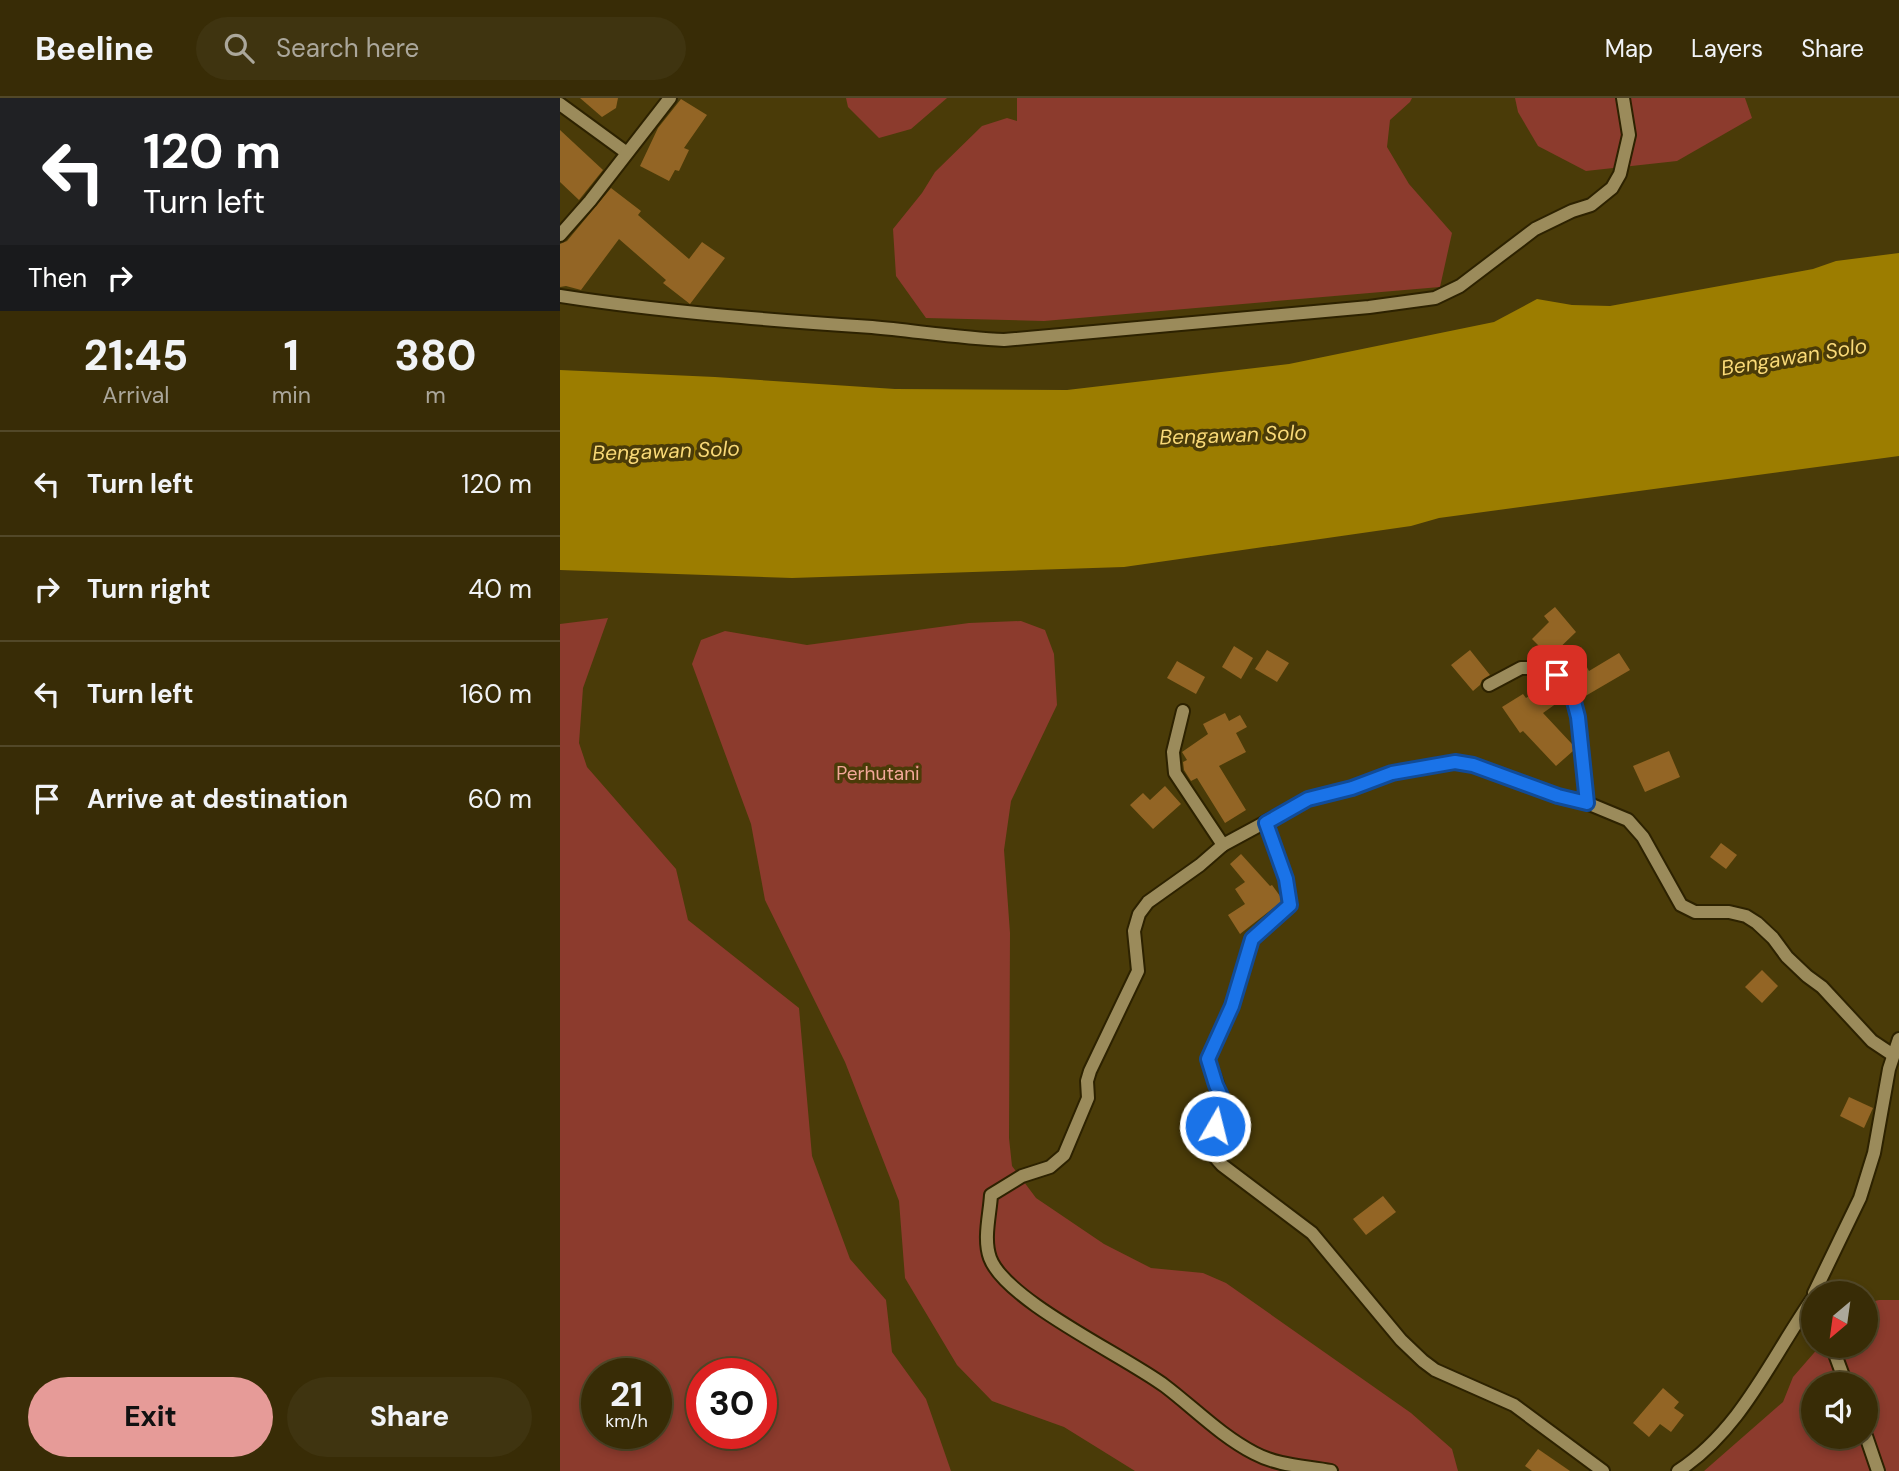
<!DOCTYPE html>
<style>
:root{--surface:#382c06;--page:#3f3410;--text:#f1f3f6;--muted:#aba79b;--line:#524828;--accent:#e69b98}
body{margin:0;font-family:"DM Sans",sans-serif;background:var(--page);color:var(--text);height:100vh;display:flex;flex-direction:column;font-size:26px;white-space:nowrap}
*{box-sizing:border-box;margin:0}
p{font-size:23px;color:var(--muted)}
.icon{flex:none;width:38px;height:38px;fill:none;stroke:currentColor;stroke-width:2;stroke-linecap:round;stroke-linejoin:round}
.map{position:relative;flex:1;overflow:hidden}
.panel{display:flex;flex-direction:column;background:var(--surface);width:560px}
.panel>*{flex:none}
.top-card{background:#202124;color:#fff;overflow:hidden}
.needle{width:46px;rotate:209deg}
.tools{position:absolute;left:1241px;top:1183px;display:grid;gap:14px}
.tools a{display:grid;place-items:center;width:77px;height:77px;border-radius:50%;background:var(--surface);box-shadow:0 4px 10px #0003,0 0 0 2px var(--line);font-size:35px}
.speed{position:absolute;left:21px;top:1260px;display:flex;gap:14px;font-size:35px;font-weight:700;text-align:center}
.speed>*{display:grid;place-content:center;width:91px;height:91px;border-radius:50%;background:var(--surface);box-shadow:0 4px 10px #0003,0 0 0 2px var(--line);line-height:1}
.speed small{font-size:18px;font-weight:400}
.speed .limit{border:10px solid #d22;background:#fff;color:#111}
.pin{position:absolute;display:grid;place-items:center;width:60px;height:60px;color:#fff;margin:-30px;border-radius:14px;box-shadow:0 4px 10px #0006}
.me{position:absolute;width:77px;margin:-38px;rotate:8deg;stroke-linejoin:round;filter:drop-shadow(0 0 5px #0008)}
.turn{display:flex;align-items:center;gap:24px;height:147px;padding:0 28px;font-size:32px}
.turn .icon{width:91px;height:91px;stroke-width:2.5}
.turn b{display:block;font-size:49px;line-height:60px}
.then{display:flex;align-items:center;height:66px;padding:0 28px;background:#0003;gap:14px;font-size:26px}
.eta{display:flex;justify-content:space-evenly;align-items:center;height:119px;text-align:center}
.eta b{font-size:42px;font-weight:800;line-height:49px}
.button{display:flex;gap:14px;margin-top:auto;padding:14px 28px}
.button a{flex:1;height:80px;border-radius:42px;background:var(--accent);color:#111;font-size:28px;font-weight:800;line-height:80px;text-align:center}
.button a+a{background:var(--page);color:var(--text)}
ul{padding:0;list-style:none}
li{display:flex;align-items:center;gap:21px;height:105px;padding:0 28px;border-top:2px solid var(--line)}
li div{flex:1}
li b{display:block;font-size:26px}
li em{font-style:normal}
header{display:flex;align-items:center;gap:42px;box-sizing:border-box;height:98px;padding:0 35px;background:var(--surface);border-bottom:2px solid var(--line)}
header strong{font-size:33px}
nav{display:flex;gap:38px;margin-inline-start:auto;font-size:24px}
.search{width:490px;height:63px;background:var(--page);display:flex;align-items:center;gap:18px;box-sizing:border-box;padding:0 24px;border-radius:38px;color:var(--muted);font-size:26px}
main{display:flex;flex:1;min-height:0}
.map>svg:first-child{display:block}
</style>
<header>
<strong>Beeline</strong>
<div class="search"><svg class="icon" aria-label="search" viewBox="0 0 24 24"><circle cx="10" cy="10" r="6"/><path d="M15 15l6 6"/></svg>Search here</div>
<nav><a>Map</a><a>Layers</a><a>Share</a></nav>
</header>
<main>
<section class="panel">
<div class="top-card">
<div class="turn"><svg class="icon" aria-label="left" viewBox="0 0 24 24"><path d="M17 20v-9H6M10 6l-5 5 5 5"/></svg><div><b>120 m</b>Turn left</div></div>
<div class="then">Then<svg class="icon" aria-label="right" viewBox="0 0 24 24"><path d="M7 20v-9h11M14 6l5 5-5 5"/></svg></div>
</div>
<div class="eta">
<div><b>21:45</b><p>Arrival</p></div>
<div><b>1</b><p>min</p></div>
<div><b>380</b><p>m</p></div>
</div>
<ul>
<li><svg class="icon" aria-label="left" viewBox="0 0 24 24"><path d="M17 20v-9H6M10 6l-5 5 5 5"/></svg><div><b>Turn left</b></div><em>120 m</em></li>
<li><svg class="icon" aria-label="right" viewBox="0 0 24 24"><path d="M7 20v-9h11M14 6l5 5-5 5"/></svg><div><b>Turn right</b></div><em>40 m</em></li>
<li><svg class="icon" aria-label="left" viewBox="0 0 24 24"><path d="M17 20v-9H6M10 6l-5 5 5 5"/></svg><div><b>Turn left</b></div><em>160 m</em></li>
<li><svg class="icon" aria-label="arrive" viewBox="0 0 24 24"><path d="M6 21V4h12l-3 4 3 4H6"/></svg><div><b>Arrive at destination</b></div><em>60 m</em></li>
</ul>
<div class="button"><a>Exit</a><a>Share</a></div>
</section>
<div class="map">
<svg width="1339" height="1373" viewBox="0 0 1339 1373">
<rect width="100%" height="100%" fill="#4a3b08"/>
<g fill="#8c3b2d" fill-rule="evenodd">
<polygon points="286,0 387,0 351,31 319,40 288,9"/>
<polygon points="457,0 852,0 850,4 830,22 827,49 849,86 892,135 880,189 484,223 366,220 336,178 333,131 362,95 375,74 422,28 447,20 457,23"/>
<polygon points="955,0 1185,0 1192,20 1117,63 1026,73 978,48 958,14"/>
<path d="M 48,520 L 23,590 L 19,645 L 27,669 L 116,771 L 128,822 L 239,910 L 252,1058 L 290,1161 L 326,1202 L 332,1254 L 366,1301 L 391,1373 L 0,1373 L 0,526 ZM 37,1276 L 96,1276 L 96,1335 L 37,1335 ZM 142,1276 L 201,1276 L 201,1335 L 142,1335 Z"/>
<polygon points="461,523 485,532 494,556 497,607 451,703 444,752 450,835 449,1040 452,1068 476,1100 544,1146 591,1170 643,1175 666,1185 851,1315 892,1351 898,1373 575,1373 504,1329 432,1303 397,1267 345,1180 339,1103 285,964 205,802 191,726 132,566 141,542 165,533 247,547 409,525"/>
<path d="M 1319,1202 L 1339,1202 L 1339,1373 L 1144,1373 L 1223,1304 L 1233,1279 L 1260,1248 L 1306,1248 L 1306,1205 ZM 1253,1286 L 1306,1286 L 1306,1339 L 1253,1339 Z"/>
</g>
<polygon fill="#9c7d00" points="1339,155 1339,358 879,420 851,428 564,469 232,480 0,472 0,272 155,279 335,291 507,292 729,266 934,224 977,201 1012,207 1050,208 1253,171 1276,163"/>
<g fill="#936525">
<polygon points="20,0 58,0 56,10 42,19"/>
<polygon points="121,1 147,17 124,50 129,52 119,73 115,72 109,83 80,68 98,30"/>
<polygon points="0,32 43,72 19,102 0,84"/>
<polygon points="51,90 81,113 78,117 129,161 142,144 165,160 130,206 103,185 106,182 59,141 21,192 6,188 0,189 0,146 7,143"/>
<polygon points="995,509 1016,534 990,559 972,541 989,524 984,518"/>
<polygon points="674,548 693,560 681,581 662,569"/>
<polygon points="707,552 729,565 717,584 695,571"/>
<polygon points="910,552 930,577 922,582 920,587 913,593 891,567"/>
<polygon points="1059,555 1070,572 1022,600 1018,587 1004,571 1022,560 1029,573"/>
<polygon points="617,563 645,579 636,596 607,580"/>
<polygon points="988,585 994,594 999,591 1004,600 983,615 1012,646 1013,653 996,668 963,633 960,635 942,609 963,596 966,600"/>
<polygon points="665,615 669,623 680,617 687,629 676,635 686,654 659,668 686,712 665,725 637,680 631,683 624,672 623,664 627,662 622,654 648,636 643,626"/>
<polygon points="1109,653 1120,679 1085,694 1073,668"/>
<polygon points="605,688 621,706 593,731 570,707 583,695 590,702"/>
<polygon points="1161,745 1177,757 1166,771 1150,759"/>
<polygon points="681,756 710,788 712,787 720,798 721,804 680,836 668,817 685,806 675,791 685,784 670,766"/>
<polygon points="1202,872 1218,888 1202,905 1185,889"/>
<polygon points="643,999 653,1008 651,1017 643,1029 629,1019"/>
<polygon points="1289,999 1313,1010 1304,1030 1280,1018"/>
<polygon points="823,1098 836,1114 806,1137 793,1121"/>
<polygon points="1103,1290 1119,1304 1114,1310 1124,1317 1111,1334 1100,1326 1089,1339 1073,1325"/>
<polygon points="978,1351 1010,1373 972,1373 965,1368"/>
</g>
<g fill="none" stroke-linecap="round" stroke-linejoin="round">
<g stroke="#2d2200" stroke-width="16">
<g id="minor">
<polyline points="0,6 67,55"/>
<polyline points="0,137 30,103 110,0"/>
<path d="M 0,198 C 103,214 208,222 312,229 C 356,233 400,240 444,242 L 809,209 L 875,200 L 900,188 L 975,131 L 1012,113 L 1031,107 L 1052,90 L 1060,76 L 1069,37 L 1063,0"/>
<polyline points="929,587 961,570 979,570 997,577 1006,585 1011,592 1018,619 1027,705"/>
<polyline points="623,613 613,654 615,675 663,747"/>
<path d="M 706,725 L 726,781 L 730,807 L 692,841 L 672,908 L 648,961 C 652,973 663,998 662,1009 C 661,1040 629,1032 662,1067 L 752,1135 L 841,1242 L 863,1263 L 875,1272 L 954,1307 L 1043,1373"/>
<polyline points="1254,1195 1300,1100 1314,1055 1329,971 1339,941"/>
<polyline points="1272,1248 1286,1286"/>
<polyline points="1306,1338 1318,1373"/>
<path d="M 771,1373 C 745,1368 718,1368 694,1355 C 661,1338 634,1310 605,1288 C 565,1258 446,1203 430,1160 C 423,1141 430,1116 431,1097 L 462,1078 L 490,1069 L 504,1057 L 528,1000 L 527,983 L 530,973 L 578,873 L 574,833 L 579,816 L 588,804 L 640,767 L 663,747 L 748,701 L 792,690 L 832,675 L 895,664 L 913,667 L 998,698 L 1027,705 L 1068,722 L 1083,739 L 1121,807 L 1135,814 L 1169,814 L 1186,818 L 1197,825 L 1213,840 L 1227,859 L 1247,878 L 1262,889 L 1312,943 L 1333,957"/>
<path d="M 1118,1373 C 1182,1331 1211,1260 1253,1200"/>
</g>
</g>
<use href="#minor" stroke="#9b8b5b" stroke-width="12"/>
</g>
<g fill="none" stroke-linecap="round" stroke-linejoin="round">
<g stroke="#114b97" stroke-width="18">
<polyline id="route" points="655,1028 663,1011 661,998 656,987 648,961 672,908 692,841 730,807 726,781 706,725 748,701 792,690 832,675 895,664 913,667 998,698 1027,705 1018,619 1011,592 997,577"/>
</g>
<use href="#route" stroke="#1a73e8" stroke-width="12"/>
</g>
<g text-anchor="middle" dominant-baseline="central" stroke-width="7" stroke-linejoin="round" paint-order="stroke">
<g font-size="19" fill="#f3a899" stroke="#4a3b08">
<text x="318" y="675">Perhutani</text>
</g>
<g font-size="21" font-style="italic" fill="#f9d977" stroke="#4a3b08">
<text transform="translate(1234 259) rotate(-9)">Bengawan Solo</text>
<text transform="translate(673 337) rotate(-2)">Bengawan Solo</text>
<text transform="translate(106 353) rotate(-2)">Bengawan Solo</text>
</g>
</g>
</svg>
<div class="tools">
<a><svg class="needle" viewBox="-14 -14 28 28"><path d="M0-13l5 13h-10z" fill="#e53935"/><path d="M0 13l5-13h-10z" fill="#aba79b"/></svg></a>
<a><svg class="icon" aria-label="sound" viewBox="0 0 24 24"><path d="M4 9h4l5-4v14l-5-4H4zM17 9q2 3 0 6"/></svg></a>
</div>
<div class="speed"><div>21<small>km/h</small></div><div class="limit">30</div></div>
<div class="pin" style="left:997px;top:577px;background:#d93025"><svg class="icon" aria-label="arrive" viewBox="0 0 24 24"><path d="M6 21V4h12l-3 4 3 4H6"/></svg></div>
<svg class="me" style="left:655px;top:1028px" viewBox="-20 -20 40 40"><circle r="17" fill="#1a73e8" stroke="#fff" stroke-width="3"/><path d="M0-11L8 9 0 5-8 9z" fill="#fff"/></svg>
</div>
</main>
